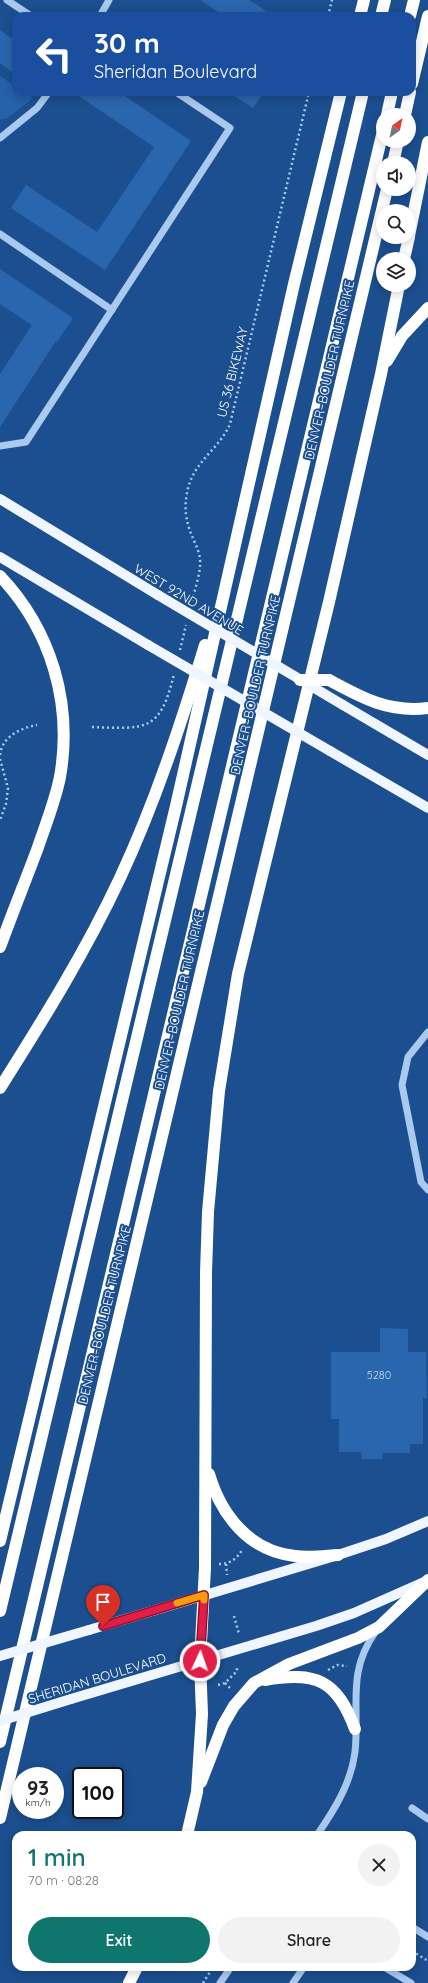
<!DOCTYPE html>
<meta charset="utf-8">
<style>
:root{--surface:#fff;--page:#f2f2f2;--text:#222;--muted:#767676;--accent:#0f766e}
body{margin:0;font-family:Quicksand,sans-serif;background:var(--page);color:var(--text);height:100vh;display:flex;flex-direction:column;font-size:15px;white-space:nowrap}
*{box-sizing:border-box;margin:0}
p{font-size:13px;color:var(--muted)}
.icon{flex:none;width:22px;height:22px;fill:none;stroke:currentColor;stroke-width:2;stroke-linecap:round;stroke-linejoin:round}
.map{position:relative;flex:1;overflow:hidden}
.side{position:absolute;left:12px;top:1831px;width:404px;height:140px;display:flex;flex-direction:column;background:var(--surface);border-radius:12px;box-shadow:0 2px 10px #0003}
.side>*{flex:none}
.hud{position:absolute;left:12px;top:12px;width:404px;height:84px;border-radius:12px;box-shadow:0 2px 10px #0003;background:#1a4fa0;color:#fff;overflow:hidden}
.needle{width:26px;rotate:33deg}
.tools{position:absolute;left:376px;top:108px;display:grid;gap:8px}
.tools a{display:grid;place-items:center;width:40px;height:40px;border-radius:50%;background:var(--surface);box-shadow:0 2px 10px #0003;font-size:20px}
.speed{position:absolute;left:12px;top:1767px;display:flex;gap:8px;font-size:20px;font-weight:700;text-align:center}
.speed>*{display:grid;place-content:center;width:52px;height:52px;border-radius:50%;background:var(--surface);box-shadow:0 2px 10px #0003;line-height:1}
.speed small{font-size:10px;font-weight:400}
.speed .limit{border:2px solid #111;border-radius:6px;background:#fff;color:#111}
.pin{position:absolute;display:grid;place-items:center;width:34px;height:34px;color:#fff;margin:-41px -17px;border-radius:50% 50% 50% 0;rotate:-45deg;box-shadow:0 0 4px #0007}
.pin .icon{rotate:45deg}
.me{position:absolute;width:44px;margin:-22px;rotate:3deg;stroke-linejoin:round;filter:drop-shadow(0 0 3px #0008)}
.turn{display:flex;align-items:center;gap:14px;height:84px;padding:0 16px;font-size:18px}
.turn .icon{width:52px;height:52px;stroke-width:2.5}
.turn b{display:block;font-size:28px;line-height:34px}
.round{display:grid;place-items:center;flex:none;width:42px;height:42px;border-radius:21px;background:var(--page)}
.head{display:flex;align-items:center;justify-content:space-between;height:68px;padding:0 16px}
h1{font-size:24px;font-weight:600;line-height:30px;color:var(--accent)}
.cta{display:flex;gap:8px;margin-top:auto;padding:8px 16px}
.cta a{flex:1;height:46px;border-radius:24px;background:var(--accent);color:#fff;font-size:16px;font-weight:600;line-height:46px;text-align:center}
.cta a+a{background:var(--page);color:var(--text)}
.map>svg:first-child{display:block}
</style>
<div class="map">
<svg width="428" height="1983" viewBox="0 0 428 1983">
<rect width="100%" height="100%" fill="#1b4f8f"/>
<polygon fill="#2461a8" points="0,76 16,87 16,92 24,92 33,98 8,118 0,120"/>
<g fill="#2a66ad">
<polygon points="200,0 249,0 274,16 224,16"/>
<polygon points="0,30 16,41 16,75 0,63"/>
<polygon points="73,92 119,92 191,141 105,270 11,208 26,185 97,232 154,147"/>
<polygon points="228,92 264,92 253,108"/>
<polygon points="0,269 73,318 57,342 56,341 0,427 0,374 32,325 0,304"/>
<polygon points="380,1328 408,1329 408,1352 426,1352 427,1398 423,1398 423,1444 410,1444 410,1453 383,1453 382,1459 362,1459 361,1452 339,1452 339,1419 331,1419 331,1352 380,1352"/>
</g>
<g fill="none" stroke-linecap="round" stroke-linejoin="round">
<g stroke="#a9c9ee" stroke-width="2.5" stroke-dasharray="2 3" stroke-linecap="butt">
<polyline points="328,16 332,0"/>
<path d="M 192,601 C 195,588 201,573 200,559 C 199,551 195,543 192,536 C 186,522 184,508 187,493 C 192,462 219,450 230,424 L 309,92"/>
<polyline points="180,650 186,625"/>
<path d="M 92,727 C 147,729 160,732 174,674"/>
<path d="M 0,755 C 2,736 21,728 37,725"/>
<polyline points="0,759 8,788 6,804 0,820"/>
<path d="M 219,1564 C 229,1564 237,1559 242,1550"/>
<polyline points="226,1564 227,1575"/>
<polyline points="234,1616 239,1634"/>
<polyline points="328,1670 337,1665 347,1666"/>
<polyline points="225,1683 230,1688"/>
<polyline points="218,1685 225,1683 237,1671 237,1668"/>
<polyline points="412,1951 428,1961"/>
<polyline points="203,1983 213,1967"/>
</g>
<g stroke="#a9c9ee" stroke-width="7">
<polyline points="7,0 31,16"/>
<polyline points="100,16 109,0"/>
<polyline points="0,138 37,108 49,92"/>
<polyline points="0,234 112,310"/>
<polyline points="0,446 26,442 230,128 176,92"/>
<polyline points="428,1032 408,1057 402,1085 421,1182 428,1190"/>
<polyline points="412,1808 428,1819"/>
<path d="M 317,1835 C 335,1809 351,1783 355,1752 C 360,1706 346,1673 376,1631"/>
<polyline points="412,1927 428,1937"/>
<polyline points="384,1967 411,1983"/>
<polyline points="220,1983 231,1967"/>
<polyline points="293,1983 304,1967"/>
</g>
<g stroke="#f0f6ff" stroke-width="10">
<polyline points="0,499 158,595"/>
<polyline points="0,557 148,645"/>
<polyline points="343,705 428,755"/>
<polyline points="330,751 428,808"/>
<polyline points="89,1630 338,1555 386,1539 428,1521"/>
<polyline points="71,1699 316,1626 354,1613 424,1582"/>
</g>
<g stroke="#fff" stroke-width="12">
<polyline points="360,16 364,0"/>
<polyline points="381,16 385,0"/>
<polyline points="410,16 414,0"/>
<polyline points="412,84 428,16"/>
<polyline points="387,115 392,92"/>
<polyline points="405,115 410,92"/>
<polyline points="393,163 398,141"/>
<polyline points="409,236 428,142"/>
<polyline points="404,259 409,237"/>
<polyline points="387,361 402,336 428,308"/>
<path d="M 0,576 C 51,630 73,703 60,777 C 55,802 45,826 37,850 C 25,882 12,914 0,947"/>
<path d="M 329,680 C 362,698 389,713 428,708"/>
<path d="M 0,1088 C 43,1020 86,951 120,878 C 155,803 181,724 205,645"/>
<path d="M 209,1474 C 221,1515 249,1551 295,1556 C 309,1558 323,1556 338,1555"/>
<polyline points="0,1541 176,806 294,284 341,92"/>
<polyline points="0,1611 363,92"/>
<path d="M 265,1680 C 316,1671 337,1680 355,1729"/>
<polyline points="0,1742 383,131"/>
<polyline points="201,1782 223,1725 234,1706 254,1683 289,1664 358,1638 379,1627 428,1580"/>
<polyline points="0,1818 387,189"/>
<polyline points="187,1835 197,1792 202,1714 200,1661 205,1568 206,1273 208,1212 219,1091 238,974 329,602 381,374 399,285"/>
<polyline points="129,1983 137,1967"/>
</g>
<g stroke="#f0f6ff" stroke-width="10">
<polyline points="158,595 343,705"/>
<polyline points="148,645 330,751"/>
<polyline points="0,1656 89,1630"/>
<polyline points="0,1721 71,1699"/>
</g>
<polyline stroke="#fff" stroke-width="12" points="300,680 329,680"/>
</g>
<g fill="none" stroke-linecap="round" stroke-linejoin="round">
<g stroke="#92132f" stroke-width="10">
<polyline id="route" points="103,1626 204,1595 200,1661"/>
</g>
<use href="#route" stroke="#e11d48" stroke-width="7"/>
<polyline stroke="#f59e0b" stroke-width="7" points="177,1603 204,1595 204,1600"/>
</g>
<g text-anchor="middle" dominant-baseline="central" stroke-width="4" stroke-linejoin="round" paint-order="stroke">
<g font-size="11" fill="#cad9ea">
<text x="379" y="1375">5280</text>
</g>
<g font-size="13" fill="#fff" stroke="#1b4f8f">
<text transform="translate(329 370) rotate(-77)">DENVER–BOULDER TURNPIKE</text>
<text transform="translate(232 372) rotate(-76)">US 36 BIKEWAY</text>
<text transform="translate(189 599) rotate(31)">WEST 92ND AVENUE</text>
<text transform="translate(255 685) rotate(-77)">DENVER–BOULDER TURNPIKE</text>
<text transform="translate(179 1000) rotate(-77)">DENVER–BOULDER TURNPIKE</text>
<text transform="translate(104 1315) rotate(-76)">DENVER–BOULDER TURNPIKE</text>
<text transform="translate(97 1678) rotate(-17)">SHERIDAN BOULEVARD</text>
</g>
</g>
</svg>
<div class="tools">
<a><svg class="needle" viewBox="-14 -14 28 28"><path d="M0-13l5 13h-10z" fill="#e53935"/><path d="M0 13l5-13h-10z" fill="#767676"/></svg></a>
<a><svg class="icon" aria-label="sound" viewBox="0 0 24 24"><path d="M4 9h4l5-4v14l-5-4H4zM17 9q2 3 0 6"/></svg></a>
<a><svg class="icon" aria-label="search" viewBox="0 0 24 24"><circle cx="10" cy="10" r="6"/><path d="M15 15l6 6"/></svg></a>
<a><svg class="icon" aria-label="layers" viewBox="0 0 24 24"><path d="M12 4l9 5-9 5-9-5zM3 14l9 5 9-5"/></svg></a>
</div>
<div class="speed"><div>93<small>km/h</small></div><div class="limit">100</div></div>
<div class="pin" style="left:103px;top:1626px;background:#d93025"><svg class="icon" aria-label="arrive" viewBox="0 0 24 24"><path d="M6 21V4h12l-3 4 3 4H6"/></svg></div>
<svg class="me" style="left:200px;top:1661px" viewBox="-20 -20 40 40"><circle r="17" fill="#e11d48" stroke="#fff" stroke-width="3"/><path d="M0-11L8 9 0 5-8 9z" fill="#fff"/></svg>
<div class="hud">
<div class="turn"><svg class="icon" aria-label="left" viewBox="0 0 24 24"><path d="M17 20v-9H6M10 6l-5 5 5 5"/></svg><div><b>30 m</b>Sheridan Boulevard</div></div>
</div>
<section class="side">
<div class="head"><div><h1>1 min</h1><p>70 m · 08:28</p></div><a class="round"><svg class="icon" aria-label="close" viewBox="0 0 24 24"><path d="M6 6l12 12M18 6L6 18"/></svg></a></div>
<div class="cta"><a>Exit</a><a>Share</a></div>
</section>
</div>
